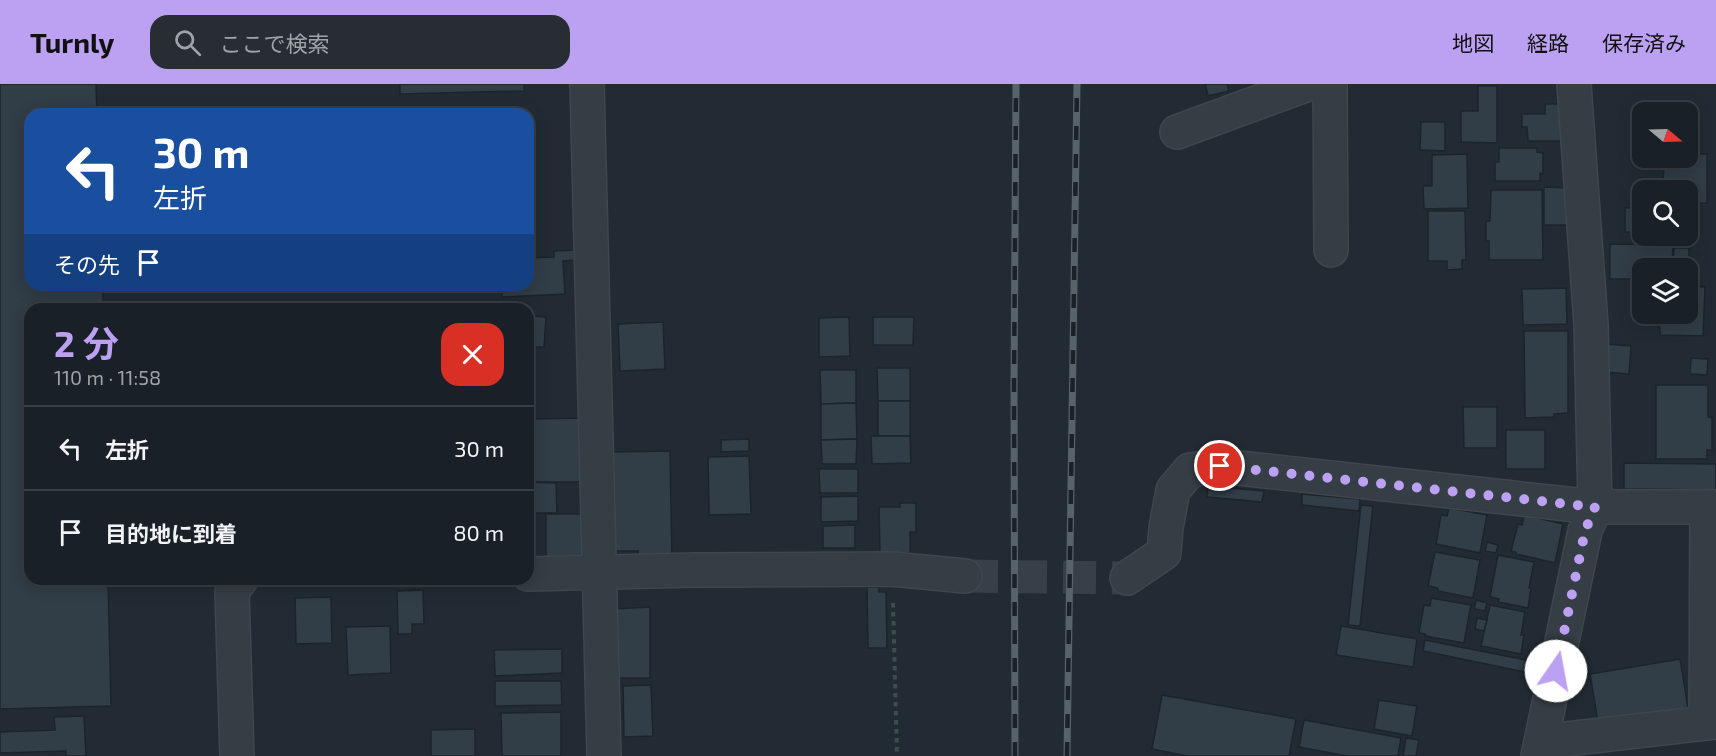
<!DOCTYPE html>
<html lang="ja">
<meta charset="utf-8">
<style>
:root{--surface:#1a2027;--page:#272d33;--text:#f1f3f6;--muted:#9fa3a7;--line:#383e44;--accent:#bca0f2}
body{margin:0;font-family:"Exo 2","Noto Sans JP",sans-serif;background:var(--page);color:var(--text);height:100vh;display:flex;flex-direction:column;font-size:22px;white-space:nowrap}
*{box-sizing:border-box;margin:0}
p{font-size:20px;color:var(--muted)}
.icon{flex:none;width:33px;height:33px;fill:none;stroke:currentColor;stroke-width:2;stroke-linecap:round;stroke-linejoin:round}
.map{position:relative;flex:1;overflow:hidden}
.panel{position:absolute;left:24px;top:219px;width:510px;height:282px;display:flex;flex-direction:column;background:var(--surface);border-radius:18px;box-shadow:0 3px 15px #0003,0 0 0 2px var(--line)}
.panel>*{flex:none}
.guide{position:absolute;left:24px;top:24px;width:510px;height:183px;border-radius:18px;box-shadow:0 3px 15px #0003,0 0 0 2px var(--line);background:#1a4fa0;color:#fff;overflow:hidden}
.needle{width:39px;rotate:109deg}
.tools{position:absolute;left:1632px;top:18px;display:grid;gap:12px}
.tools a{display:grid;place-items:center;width:66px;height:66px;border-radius:12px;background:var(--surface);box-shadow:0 3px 15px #0003,0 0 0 2px var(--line);font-size:30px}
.pin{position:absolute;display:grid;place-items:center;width:51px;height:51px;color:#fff;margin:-26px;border:3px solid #fff;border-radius:50%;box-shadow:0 2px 6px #0007}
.me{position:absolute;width:66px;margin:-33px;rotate:12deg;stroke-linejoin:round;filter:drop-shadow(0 0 4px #0008)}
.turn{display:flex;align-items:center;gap:21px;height:126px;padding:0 30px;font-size:27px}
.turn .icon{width:78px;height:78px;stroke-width:2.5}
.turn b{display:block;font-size:42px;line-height:51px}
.then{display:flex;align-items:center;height:57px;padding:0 30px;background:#0003;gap:12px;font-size:22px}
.round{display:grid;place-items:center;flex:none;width:63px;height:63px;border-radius:18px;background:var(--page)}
.overview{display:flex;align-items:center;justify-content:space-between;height:102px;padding:0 30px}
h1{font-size:36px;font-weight:700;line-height:45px;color:var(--accent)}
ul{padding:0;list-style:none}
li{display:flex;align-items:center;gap:18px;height:84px;padding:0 30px;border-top:2px solid var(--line)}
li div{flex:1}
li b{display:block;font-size:22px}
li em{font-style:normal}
header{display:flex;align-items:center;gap:36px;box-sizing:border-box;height:84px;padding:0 30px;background:var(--accent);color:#111}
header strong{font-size:28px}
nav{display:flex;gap:33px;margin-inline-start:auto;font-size:21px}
.search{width:420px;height:54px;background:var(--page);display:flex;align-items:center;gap:15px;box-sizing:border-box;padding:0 21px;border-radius:18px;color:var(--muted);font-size:22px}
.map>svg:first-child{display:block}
</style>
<header>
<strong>Turnly</strong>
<div class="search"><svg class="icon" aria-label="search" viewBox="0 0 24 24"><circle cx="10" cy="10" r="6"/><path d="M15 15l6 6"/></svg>ここで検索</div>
<nav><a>地図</a><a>経路</a><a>保存済み</a></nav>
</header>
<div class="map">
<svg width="1716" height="672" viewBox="0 0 1716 672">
<rect width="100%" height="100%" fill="#222b34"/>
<g fill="#313d47" stroke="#1c242b" stroke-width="1.5">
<polygon points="0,0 98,0 96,0 97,30 30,30 30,201 103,201 103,225 30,225 30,495 108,495 111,622 0,625"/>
<polygon points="400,0 524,0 524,7 400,10"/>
<polygon points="1205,0 1227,0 1229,7 1208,12"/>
<polygon points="1478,2 1497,2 1497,59 1461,58 1461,27 1478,27"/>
<polygon points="1545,20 1564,20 1564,57 1528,57 1527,43 1522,43 1522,30 1545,30"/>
<polygon points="1421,38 1445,38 1445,67 1420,66"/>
<polygon points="1499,64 1537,64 1537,68 1543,69 1543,90 1540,89 1540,97 1495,97 1495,78 1499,78"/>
<polygon points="1467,70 1468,124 1424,125 1423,102 1432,102 1432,71"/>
<polygon points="1688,70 1707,70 1707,119 1688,119 1688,106 1663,106 1664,74 1688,74"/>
<polygon points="1544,103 1570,104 1569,141 1544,141"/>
<polygon points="1491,106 1542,106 1543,176 1489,176 1489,157 1486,157 1486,137 1490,137"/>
<rect x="1625" y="124" width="17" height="24"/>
<polygon points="1428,127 1465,127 1466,176 1462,176 1462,185 1447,186 1447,177 1428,177"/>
<polygon points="1610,160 1673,161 1672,184 1642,184 1642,195 1610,195"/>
<polygon points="1674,164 1689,164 1689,192 1688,192 1688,184 1673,184"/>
<polygon points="576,166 576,176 563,177 565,210 502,213 501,201 528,201 528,174 554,173 554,167"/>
<polygon points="1688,202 1705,203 1703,252 1660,251 1659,230 1688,230"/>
<polygon points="1566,204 1567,240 1523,241 1522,205"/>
<polygon points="531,232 546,233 544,263 529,263"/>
<polygon points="849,233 850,272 819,273 819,234"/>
<polygon points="873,233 914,233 913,261 873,261"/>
<polygon points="663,238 665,285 620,287 618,240"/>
<polygon points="1524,247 1568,247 1568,329 1554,330 1554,333 1525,334"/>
<polygon points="1607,260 1631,262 1629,290 1605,288"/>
<polygon points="1691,274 1708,275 1707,291 1690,290"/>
<polygon points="877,284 910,284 910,317 878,317"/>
<polygon points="820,286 856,286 856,319 821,320"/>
<polygon points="1656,301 1708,301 1708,333 1712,333 1712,366 1707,366 1707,375 1656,375"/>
<rect x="878" y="317" width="32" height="35"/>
<polygon points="856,319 857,355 821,356 821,320"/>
<polygon points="1463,323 1497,323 1497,364 1464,364"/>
<polygon points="583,334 583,398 528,398 528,335"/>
<rect x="1506" y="346" width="39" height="39"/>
<polygon points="871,352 910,352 911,379 872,380"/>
<polygon points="749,355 749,367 721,368 721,356"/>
<polygon points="857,355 856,380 822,380 821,356"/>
<polygon points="670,367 672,477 639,478 638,467 612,467 610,368"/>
<polygon points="749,372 751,430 709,431 708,373"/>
<polygon points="1624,379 1716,380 1716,406 1624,405"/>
<polygon points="819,385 858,385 858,409 820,409"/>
<polygon points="528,398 556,399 557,429 529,429"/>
<polygon points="1208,402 1264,407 1262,418 1207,413"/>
<polygon points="1302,410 1360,415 1359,427 1302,421"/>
<polygon points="858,412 858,437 821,438 821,413"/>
<polygon points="900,419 916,419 916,448 910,448 910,469 880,470 879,423 900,423"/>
<polygon points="1361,421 1373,422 1360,542 1348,541"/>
<polygon points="1449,424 1487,431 1480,469 1436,460 1441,431 1447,432"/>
<rect x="546" y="430" width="39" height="43"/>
<polygon points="1524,431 1563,440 1555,479 1516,470 1516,468 1511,467 1518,440 1522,441"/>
<polygon points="855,441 855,464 823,464 823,442"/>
<polygon points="1487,458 1498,461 1496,469 1485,467"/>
<polygon points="1435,468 1480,476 1473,514 1438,507 1438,504 1428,502"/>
<polygon points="1498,471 1534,478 1529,504 1531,504 1528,524 1498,518 1499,515 1490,513"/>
<polygon points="867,503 879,503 879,508 886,508 887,564 868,564"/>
<polygon points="423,506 424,540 412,540 412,550 398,550 397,507"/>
<polygon points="331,513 332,559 296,560 295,514"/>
<polygon points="1431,514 1471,521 1464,559 1425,552 1425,550 1419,549 1424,521 1430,522"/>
<polygon points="1476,516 1487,519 1485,527 1474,525"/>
<polygon points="1490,521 1525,528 1521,551 1524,551 1521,570 1481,562"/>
<polygon points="650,523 650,594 612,594 613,525"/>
<polygon points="1477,534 1487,536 1484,547 1475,545"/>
<polygon points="390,542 391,589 348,591 346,543"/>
<polygon points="1341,542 1417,555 1413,583 1336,571"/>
<polygon points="1425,556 1541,579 1539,591 1423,567"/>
<polygon points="562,565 562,589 495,592 494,566"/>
<polygon points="1680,575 1688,624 1598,638 1590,590"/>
<polygon points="495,597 561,597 562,621 495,622"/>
<polygon points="651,601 653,652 624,653 623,602"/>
<polygon points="1162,611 1296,635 1289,672 1187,672 1152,665"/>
<polygon points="1379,616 1417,622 1412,652 1374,645"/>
<polygon points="561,628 561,672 502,672 501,629"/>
<polygon points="84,632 86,672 66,672 66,667 0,669 0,648 55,646 54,633"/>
<polygon points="1304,636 1401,654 1398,672 1347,672 1299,663"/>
<polygon points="475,645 475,672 431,672 431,646"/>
<polygon points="1406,654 1419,656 1416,672 1403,672"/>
</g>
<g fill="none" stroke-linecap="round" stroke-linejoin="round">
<polyline stroke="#374049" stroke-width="33" stroke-dasharray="33 16" stroke-linecap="butt" points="965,492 1127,494"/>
<g stroke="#3e464e" stroke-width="36">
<g id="minor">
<polyline points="587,0 604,672"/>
<polyline points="1330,0 1331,166"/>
<polyline points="1177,48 1308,0"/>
<polyline points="528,490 694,486 892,485 965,492"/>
<polyline points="1127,494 1164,469 1166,444 1173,406 1190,386 1220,382 1595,423 1716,423"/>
<polyline points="1706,639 1707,424"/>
<polyline points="1541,658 1716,638"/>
<polyline points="237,672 232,508 241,495"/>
<polyline points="1538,672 1585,447 1595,423 1591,241 1574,0"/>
</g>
</g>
<polyline stroke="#3c4d4d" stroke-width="4" stroke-dasharray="4.5 4.5" stroke-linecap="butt" points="893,519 897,672"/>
<use href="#minor" stroke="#353d45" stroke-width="33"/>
<g stroke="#57626b" stroke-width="7">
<g id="rail">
<polyline points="1015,672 1014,302 1016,0"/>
<polyline points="1067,672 1077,0"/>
</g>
</g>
<use href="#rail" stroke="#1a2229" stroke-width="4.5" stroke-dasharray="14" stroke-linecap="butt"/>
</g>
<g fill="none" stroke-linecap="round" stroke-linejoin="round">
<polyline stroke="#bca0f2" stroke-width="10" stroke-dasharray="0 18" points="1220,382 1595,423 1585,447 1556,587"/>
</g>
</svg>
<div class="tools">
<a><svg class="needle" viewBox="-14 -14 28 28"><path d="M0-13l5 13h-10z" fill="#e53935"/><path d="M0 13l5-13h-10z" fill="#9fa3a7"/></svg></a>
<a><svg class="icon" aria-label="search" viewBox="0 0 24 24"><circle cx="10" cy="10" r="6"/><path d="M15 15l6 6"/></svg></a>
<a><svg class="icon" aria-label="layers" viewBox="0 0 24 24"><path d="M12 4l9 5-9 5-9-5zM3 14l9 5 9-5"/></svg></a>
</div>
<div class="pin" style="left:1220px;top:382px;background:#d93025"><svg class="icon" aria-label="arrive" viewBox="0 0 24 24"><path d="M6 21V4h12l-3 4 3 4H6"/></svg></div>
<svg class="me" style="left:1556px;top:587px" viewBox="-20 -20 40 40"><circle r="19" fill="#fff"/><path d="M0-13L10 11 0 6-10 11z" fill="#bca0f2"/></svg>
<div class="guide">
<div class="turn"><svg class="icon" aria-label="left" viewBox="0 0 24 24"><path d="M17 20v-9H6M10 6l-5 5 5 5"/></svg><div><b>30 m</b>左折</div></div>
<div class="then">その先<svg class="icon" aria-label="arrive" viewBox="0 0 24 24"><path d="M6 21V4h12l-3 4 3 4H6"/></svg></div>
</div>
<section class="panel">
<div class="overview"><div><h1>2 分</h1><p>110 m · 11:58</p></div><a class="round" style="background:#d93025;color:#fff"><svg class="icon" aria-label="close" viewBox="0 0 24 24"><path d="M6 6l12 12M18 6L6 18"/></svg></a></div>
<ul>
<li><svg class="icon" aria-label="left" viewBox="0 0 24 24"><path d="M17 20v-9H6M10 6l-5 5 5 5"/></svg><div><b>左折</b></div><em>30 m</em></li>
<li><svg class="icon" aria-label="arrive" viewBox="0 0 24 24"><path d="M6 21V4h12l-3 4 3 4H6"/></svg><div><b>目的地に到着</b></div><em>80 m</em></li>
</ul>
</section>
</div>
